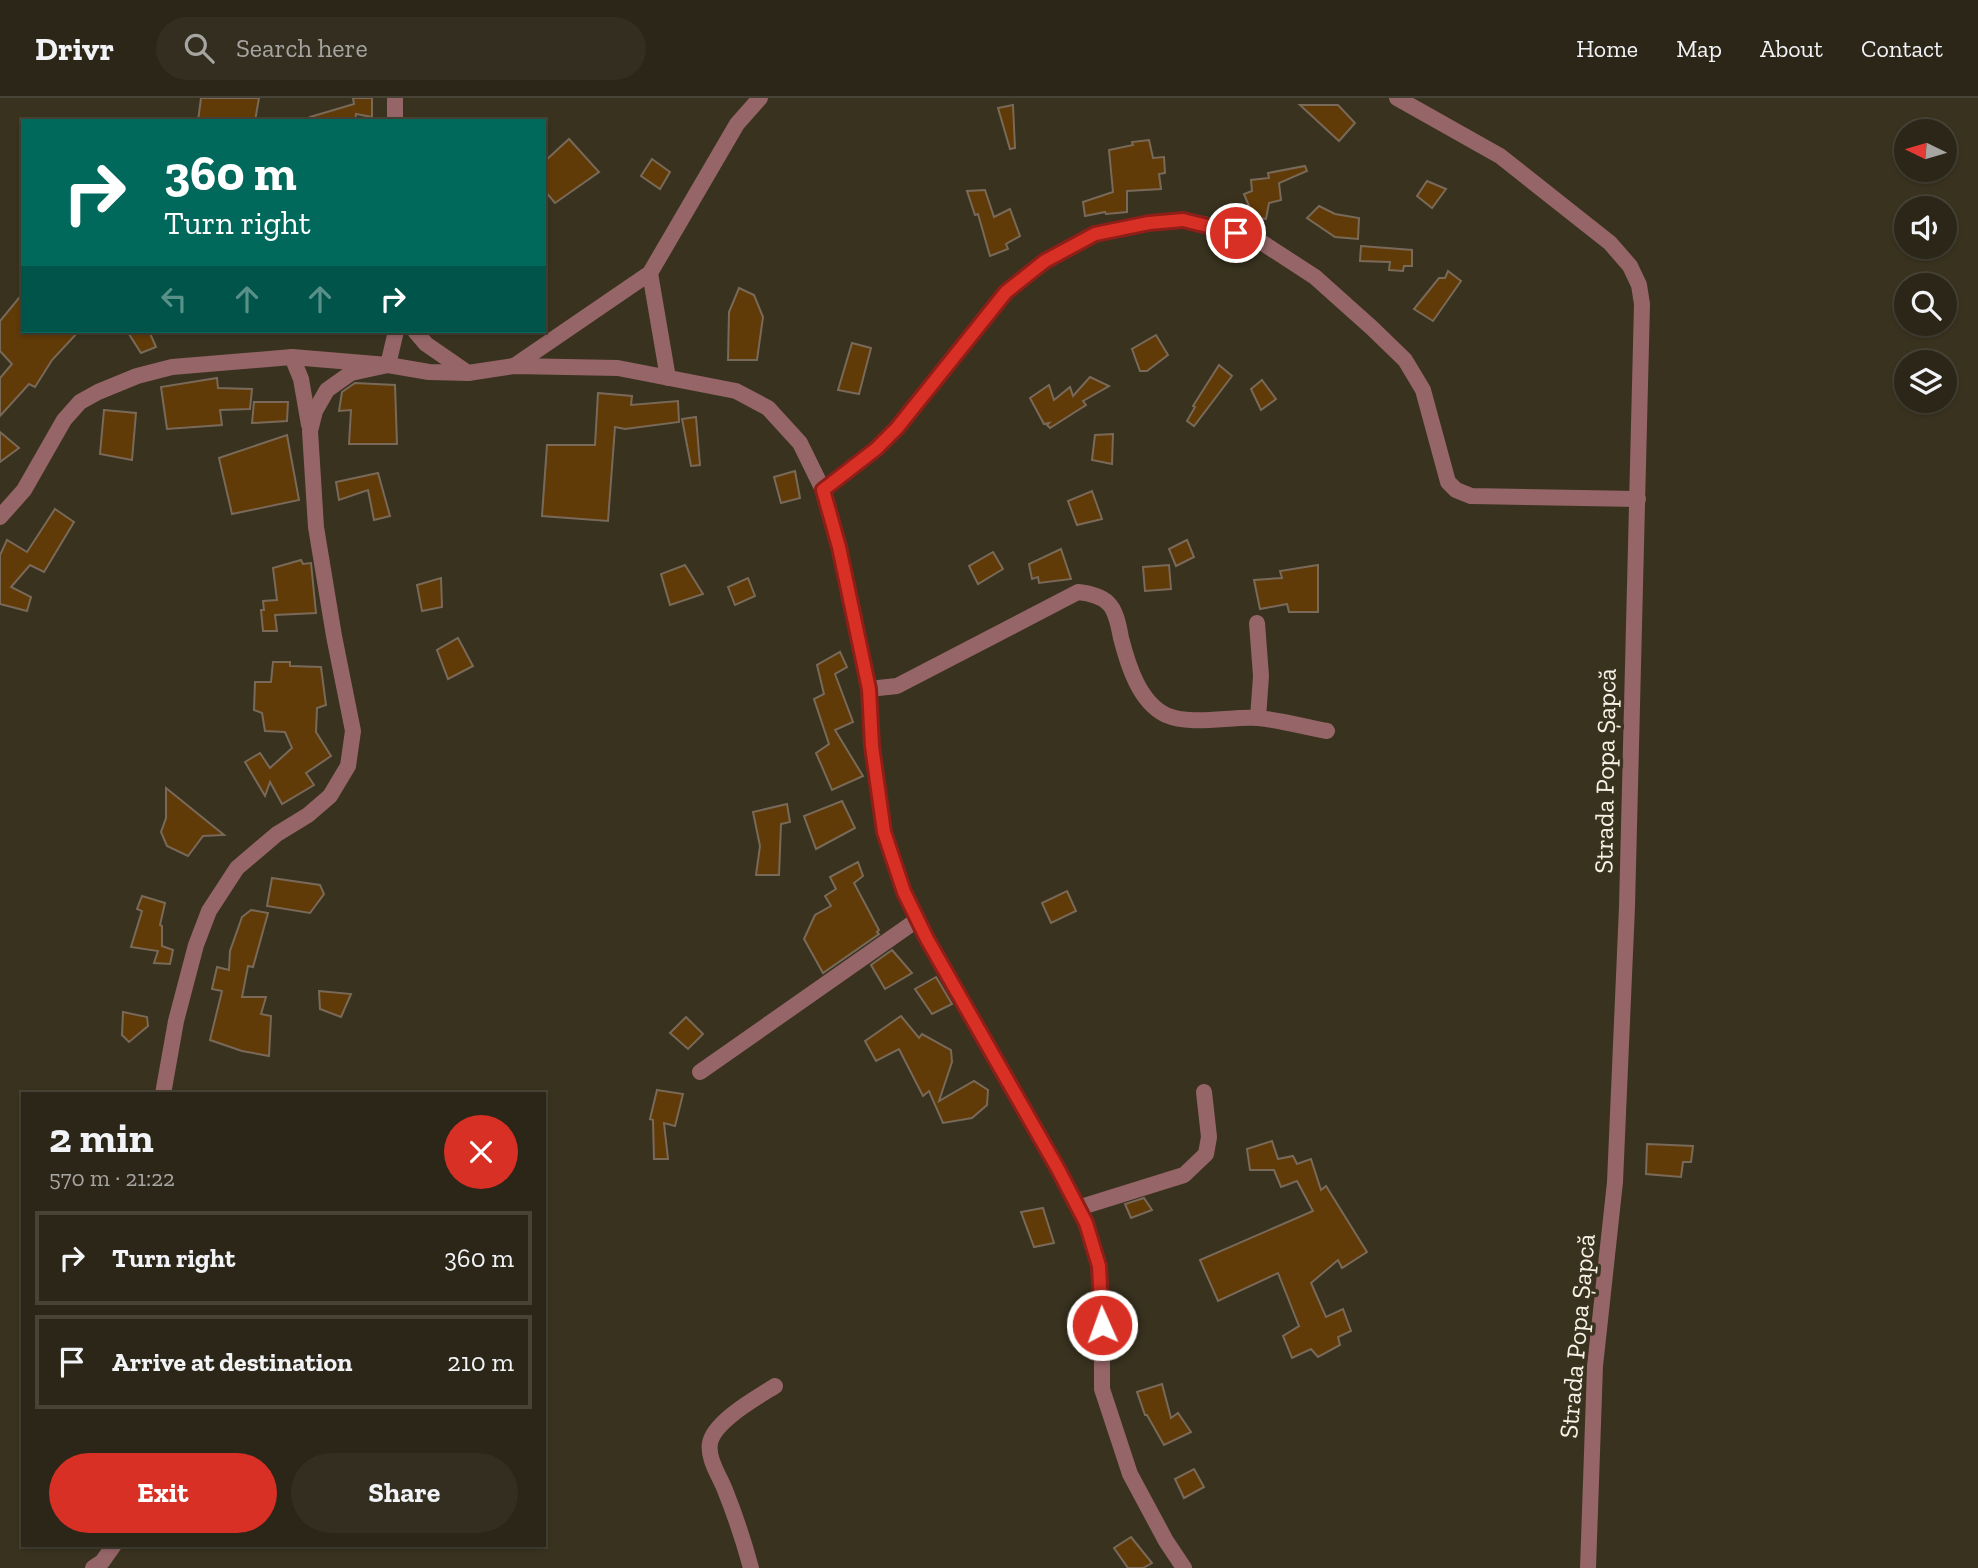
<!DOCTYPE html>
<meta charset="utf-8">
<style>
:root{--surface:#2b2617;--page:#332e20;--text:#f1f3f6;--muted:#a6a5a1;--line:#474336;--accent:#d93025}
body{margin:0;font-family:"Zilla Slab",serif;background:var(--page);color:var(--text);height:100vh;display:flex;flex-direction:column;font-size:26px;white-space:nowrap}
*{box-sizing:border-box;margin:0}
p{font-size:23px;color:var(--muted)}
.icon{flex:none;width:38px;height:38px;fill:none;stroke:currentColor;stroke-width:2;stroke-linecap:round;stroke-linejoin:round}
.map{position:relative;flex:1;overflow:hidden}
.drawer{position:absolute;left:21px;top:994px;width:525px;height:455px;display:flex;flex-direction:column;background:var(--surface);border-radius:0px;box-shadow:0 2px 5px #0004,0 0 0 2px var(--line)}
.drawer>*{flex:none}
.hud{position:absolute;left:21px;top:21px;width:525px;height:214px;border-radius:0px;box-shadow:0 2px 5px #0004,0 0 0 2px var(--line);background:#00695c;color:#fff;overflow:hidden}
.needle{width:46px;rotate:275deg}
.tools{position:absolute;left:1894px;top:21px;display:grid;gap:14px}
.tools a{display:grid;place-items:center;width:63px;height:63px;border-radius:50%;background:var(--surface);box-shadow:0 2px 5px #0004,0 0 0 2px var(--line);font-size:35px}
.pin{position:absolute;display:grid;place-items:center;width:60px;height:60px;color:#fff;margin:-30px;border:4px solid #fff;border-radius:50%;box-shadow:0 2px 7px #0007}
.me{position:absolute;width:77px;margin:-38px;rotate:358deg;stroke-linejoin:round;filter:drop-shadow(0 0 5px #0008)}
.turn{display:flex;align-items:center;gap:24px;height:147px;padding:0 28px;font-size:32px}
.turn .icon{width:91px;height:91px;stroke-width:2.5}
.turn b{display:block;font-size:49px;line-height:60px}
.lanes{display:flex;align-items:center;height:66px;padding:0 28px;background:#0003;justify-content:center;gap:35px;direction:ltr}
.lanes .off{opacity:.35}
.round{display:grid;place-items:center;flex:none;width:74px;height:74px;border-radius:37px;background:var(--page)}
.summary{display:flex;align-items:center;justify-content:space-between;height:119px;padding:0 28px}
h1{font-size:42px;font-weight:700;line-height:52px}
.primary-button{display:flex;gap:14px;margin-top:auto;padding:14px 28px}
.primary-button a{flex:1;height:80px;border-radius:42px;background:var(--accent);color:#fff;font-size:28px;font-weight:700;line-height:80px;text-align:center}
.primary-button a+a{background:var(--page);color:var(--text)}
ul{padding:0;list-style:none}
li{display:flex;align-items:center;gap:21px;height:94px;margin:0 14px 10px;padding:0 14px;border:4px solid var(--line);border-radius:0px}
li div{flex:1}
li b{display:block;font-size:26px}
li em{font-style:normal}
header{display:flex;align-items:center;gap:42px;box-sizing:border-box;height:98px;padding:0 35px;background:var(--surface);border-bottom:2px solid var(--line)}
header strong{font-size:33px}
nav{display:flex;gap:38px;margin-inline-start:auto;font-size:24px}
.search{width:490px;height:63px;background:var(--page);display:flex;align-items:center;gap:18px;box-sizing:border-box;padding:0 24px;border-radius:38px;color:var(--muted);font-size:26px}
.map>svg:first-child{display:block}
</style>
<header>
<strong>Drivr</strong>
<div class="search"><svg class="icon" aria-label="search" viewBox="0 0 24 24"><circle cx="10" cy="10" r="6"/><path d="M15 15l6 6"/></svg>Search here</div>
<nav><a>Home</a><a>Map</a><a>About</a><a>Contact</a></nav>
</header>
<div class="map">
<svg width="1978" height="1470" viewBox="0 0 1978 1470">
<rect width="100%" height="100%" fill="#39321f"/>
<g fill="#603a07" stroke="#796959" stroke-width="2">
<polygon points="201,0 259,0 255,23 198,23"/>
<polygon points="353,0 372,0 372,19 356,16 355,23 310,23 310,19 354,6"/>
<polygon points="1013,7 1015,50 1010,51 998,10"/>
<polygon points="1300,7 1338,7 1355,25 1339,43"/>
<polygon points="569,41 599,74 555,105 544,92 544,64"/>
<polygon points="1149,42 1153,60 1164,59 1165,75 1159,76 1161,91 1127,93 1127,114 1106,116 1105,114 1085,118 1083,104 1113,94 1109,52 1133,47 1132,44"/>
<polygon points="652,61 670,74 660,91 641,78"/>
<polygon points="1305,68 1307,73 1279,85 1281,102 1269,105 1266,121 1249,119 1249,108 1244,96 1252,93 1251,82 1269,80 1268,75"/>
<polygon points="1427,83 1446,91 1432,110 1417,98"/>
<polygon points="985,92 994,119 1010,111 1020,138 1006,146 1008,151 990,158 978,116 975,117 967,93"/>
<polygon points="1319,108 1335,116 1359,120 1358,141 1335,139 1307,120"/>
<polygon points="1361,148 1412,152 1412,168 1404,168 1403,173 1389,172 1390,164 1360,163"/>
<polygon points="1448,173 1461,183 1433,223 1414,211 1439,180 1445,180"/>
<polygon points="739,190 754,197 763,219 757,262 728,262 729,214"/>
<polygon points="23,195 23,233 79,233 52,262 35,289 29,286 0,318 0,280 12,266 0,253 0,223"/>
<polygon points="127,233 149,233 156,249 141,255"/>
<polygon points="1156,237 1168,257 1147,273 1140,273 1132,251"/>
<polygon points="852,245 871,250 859,296 838,292"/>
<polygon points="1219,267 1232,278 1194,328 1187,323 1195,309 1193,308"/>
<polygon points="1090,279 1109,288 1083,303 1086,307 1050,330 1047,327 1049,325 1044,326 1030,300 1049,287 1054,302 1070,289 1073,298"/>
<polygon points="217,280 218,290 252,291 250,311 220,312 222,327 167,331 161,289"/>
<polygon points="1262,282 1276,301 1261,312 1251,291"/>
<polygon points="355,285 395,287 397,346 349,346 351,312 339,313 342,294"/>
<polygon points="598,295 632,298 631,307 678,303 679,324 625,331 615,329 608,423 542,418 547,347 595,347"/>
<polygon points="254,304 288,304 287,323 252,325"/>
<polygon points="104,312 136,315 132,362 100,356"/>
<polygon points="696,319 700,367 691,368 682,321"/>
<polygon points="0,334 19,350 0,364"/>
<polygon points="1113,336 1112,366 1092,362 1095,337"/>
<polygon points="287,337 299,402 232,416 219,360"/>
<polygon points="795,373 800,400 781,405 774,379"/>
<polygon points="378,375 390,418 374,422 368,392 339,402 336,384"/>
<polygon points="1092,393 1102,421 1077,427 1068,403"/>
<polygon points="55,411 74,424 44,474 30,467 11,489 31,499 27,513 0,506 0,457 7,442 27,454"/>
<polygon points="1187,442 1194,459 1176,468 1169,451"/>
<polygon points="1061,451 1071,481 1039,485 1038,479 1032,481 1029,466"/>
<polygon points="993,454 1003,471 978,486 969,468"/>
<polygon points="301,462 303,466 311,465 316,515 275,517 277,533 263,533 261,512 264,512 263,503 277,502 273,470"/>
<polygon points="685,467 703,496 670,507 661,476"/>
<polygon points="1169,467 1171,491 1145,493 1143,469"/>
<polygon points="1318,467 1318,514 1289,514 1287,506 1260,511 1254,482 1282,480 1280,473"/>
<polygon points="441,480 442,509 422,513 417,487"/>
<polygon points="748,480 755,498 735,507 728,489"/>
<polygon points="458,540 473,568 448,581 437,552"/>
<polygon points="840,554 847,569 835,576 853,624 835,632 863,678 832,692 816,655 829,646 814,601 824,596 817,567"/>
<polygon points="273,564 290,564 290,568 321,569 326,607 317,610 316,634 331,658 306,675 314,687 282,706 270,684 265,698 245,664 260,655 270,670 292,650 285,634 265,633 262,615 254,612 255,584 271,584"/>
<polygon points="166,690 224,737 203,738 188,758 167,748 161,734 166,720"/>
<polygon points="842,703 855,730 816,751 804,718"/>
<polygon points="787,706 790,724 781,726 779,777 756,777 760,748 753,714"/>
<polygon points="858,764 863,778 854,785 879,832 877,834 879,836 823,875 804,841 815,817 831,808 825,798 836,791 830,779"/>
<polygon points="272,780 320,787 324,796 310,815 267,808"/>
<polygon points="1067,793 1076,813 1051,825 1042,805"/>
<polygon points="142,798 165,805 160,827 162,828 162,848 173,852 170,866 154,865 158,853 131,849 142,813 137,811"/>
<polygon points="251,812 268,815 253,869 248,868 242,899 266,899 261,916 271,918 269,958 242,953 210,942 222,893 212,891 217,869 229,872 230,853 242,819"/>
<polygon points="892,852 912,875 885,891 871,867"/>
<polygon points="936,879 952,906 932,916 915,891"/>
<polygon points="319,893 351,896 341,919 320,911"/>
<polygon points="123,914 147,919 148,928 129,944 122,937"/>
<polygon points="901,918 919,940 922,936 951,952 952,964 939,1003 974,983 988,992 987,1007 972,1020 943,1025 929,993 923,998 899,951 876,963 865,943"/>
<polygon points="686,919 703,936 688,951 670,935"/>
<polygon points="657,992 683,996 675,1028 664,1025 668,1061 654,1061 653,1022 650,1021"/>
<polygon points="1272,1043 1278,1061 1293,1058 1297,1066 1311,1061 1321,1092 1326,1088 1367,1154 1342,1170 1338,1162 1311,1185 1326,1219 1343,1211 1351,1233 1338,1239 1340,1247 1318,1259 1311,1251 1292,1260 1283,1238 1299,1228 1278,1175 1218,1203 1200,1162 1313,1113 1297,1083 1281,1089 1274,1072 1250,1072 1247,1051"/>
<polygon points="1647,1046 1693,1048 1691,1064 1683,1064 1681,1079 1646,1076"/>
<polygon points="1144,1100 1152,1112 1131,1120 1125,1106"/>
<polygon points="1043,1110 1054,1145 1034,1149 1021,1114"/>
<polygon points="1162,1286 1171,1320 1178,1315 1191,1334 1164,1347 1147,1317 1145,1317 1137,1294"/>
<polygon points="1194,1371 1204,1389 1184,1400 1175,1381"/>
<polygon points="1131,1439 1152,1465 1143,1470 1128,1470 1114,1450"/>
</g>
<g fill="none" stroke-linecap="round" stroke-linejoin="round">
<g stroke="#956567" stroke-width="16">
<polyline points="1397,0 1500,58 1610,145 1630,168 1639,187 1642,206 1627,809 1615,1084 1595,1268 1588,1470"/>
<polyline points="395,23 395,0"/>
<polyline points="650,175 668,280"/>
<polyline points="415,233 426,246 468,275"/>
<polyline points="292,259 301,281 309,327"/>
<polyline points="514,268 650,175 737,26 760,0"/>
<polyline points="823,392 876,351 897,330 1006,194 1045,163 1095,136 1149,125 1183,122 1214,128 1258,142 1315,179 1372,230 1405,262 1423,292 1448,384 1456,392 1471,398 1638,401"/>
<polyline points="0,419 24,392 64,322 80,304 98,294 137,278 172,269 292,259 388,267 429,274 468,275 514,268 618,270 736,293 768,310 800,345 823,392 839,449 869,591 872,648 884,734 904,794 927,841 1058,1071 1086,1125 1099,1168 1102,1206 1102,1291 1130,1376 1166,1443 1184,1470"/>
<polyline points="1257,525 1261,578 1258,620"/>
<path d="M 869,591 L 897,588 L 1078,494 C 1087,495 1101,498 1108,505 C 1116,512 1119,529 1121,540 C 1128,567 1139,604 1166,617 C 1191,628 1231,618 1258,620 C 1281,622 1304,629 1327,633"/>
<polyline points="700,974 917,822"/>
<polyline points="163,996 176,923 196,847 209,813 237,770 277,736 308,717 330,698 348,668 353,633 334,538 316,429 310,333 315,313 327,292 351,275 388,267 396,233"/>
<polyline points="1078,1110 1184,1077 1206,1056 1209,1039 1204,994"/>
<polyline points="93,1470 102,1464 114,1447"/>
<path d="M 751,1470 C 744,1444 735,1417 725,1392 C 720,1379 707,1360 710,1345 C 714,1323 758,1299 775,1288"/>
</g>
</g>
<g fill="none" stroke-linecap="round" stroke-linejoin="round">
<g stroke="#8d1f18" stroke-width="18">
<polyline id="route" points="1102,1227 1099,1168 1086,1125 1058,1071 927,841 904,794 884,734 872,648 869,591 839,449 823,392 876,351 897,330 1006,194 1045,163 1095,136 1149,125 1183,122 1236,135"/>
</g>
<use href="#route" stroke="#d93025" stroke-width="12"/>
</g>
<g text-anchor="middle" dominant-baseline="central" stroke-width="7" stroke-linejoin="round" paint-order="stroke">
<g font-size="26" fill="#f7f2e7" stroke="#39321f">
<text transform="translate(1605 673) rotate(-89)">Strada Popa Șapcă</text>
<text transform="translate(1577 1238) rotate(-85)">Strada Popa Șapcă</text>
</g>
</g>
</svg>
<div class="tools">
<a><svg class="needle" viewBox="-14 -14 28 28"><path d="M0-13l5 13h-10z" fill="#e53935"/><path d="M0 13l5-13h-10z" fill="#a6a5a1"/></svg></a>
<a><svg class="icon" aria-label="sound" viewBox="0 0 24 24"><path d="M4 9h4l5-4v14l-5-4H4zM17 9q2 3 0 6"/></svg></a>
<a><svg class="icon" aria-label="search" viewBox="0 0 24 24"><circle cx="10" cy="10" r="6"/><path d="M15 15l6 6"/></svg></a>
<a><svg class="icon" aria-label="layers" viewBox="0 0 24 24"><path d="M12 4l9 5-9 5-9-5zM3 14l9 5 9-5"/></svg></a>
</div>
<div class="pin" style="left:1236px;top:135px;background:#d93025"><svg class="icon" aria-label="arrive" viewBox="0 0 24 24"><path d="M6 21V4h12l-3 4 3 4H6"/></svg></div>
<svg class="me" style="left:1102px;top:1227px" viewBox="-20 -20 40 40"><circle r="17" fill="#d93025" stroke="#fff" stroke-width="3"/><path d="M0-11L8 9 0 5-8 9z" fill="#fff"/></svg>
<div class="hud">
<div class="turn"><svg class="icon" aria-label="right" viewBox="0 0 24 24"><path d="M7 20v-9h11M14 6l5 5-5 5"/></svg><div><b>360 m</b>Turn right</div></div>
<div class="lanes"><svg class="icon off" aria-label="left" viewBox="0 0 24 24"><path d="M17 20v-9H6M10 6l-5 5 5 5"/></svg><svg class="icon off" aria-label="ahead" viewBox="0 0 24 24"><path d="M12 20V5M6 11l6-6 6 6"/></svg><svg class="icon off" aria-label="ahead" viewBox="0 0 24 24"><path d="M12 20V5M6 11l6-6 6 6"/></svg><svg class="icon" aria-label="right" viewBox="0 0 24 24"><path d="M7 20v-9h11M14 6l5 5-5 5"/></svg></div>
</div>
<section class="drawer">
<div class="summary"><div><h1>2 min</h1><p>570 m · 21:22</p></div><a class="round" style="background:#d93025;color:#fff"><svg class="icon" aria-label="close" viewBox="0 0 24 24"><path d="M6 6l12 12M18 6L6 18"/></svg></a></div>
<ul>
<li><svg class="icon" aria-label="right" viewBox="0 0 24 24"><path d="M7 20v-9h11M14 6l5 5-5 5"/></svg><div><b>Turn right</b></div><em>360 m</em></li>
<li><svg class="icon" aria-label="arrive" viewBox="0 0 24 24"><path d="M6 21V4h12l-3 4 3 4H6"/></svg><div><b>Arrive at destination</b></div><em>210 m</em></li>
</ul>
<div class="primary-button"><a>Exit</a><a>Share</a></div>
</section>
</div>
